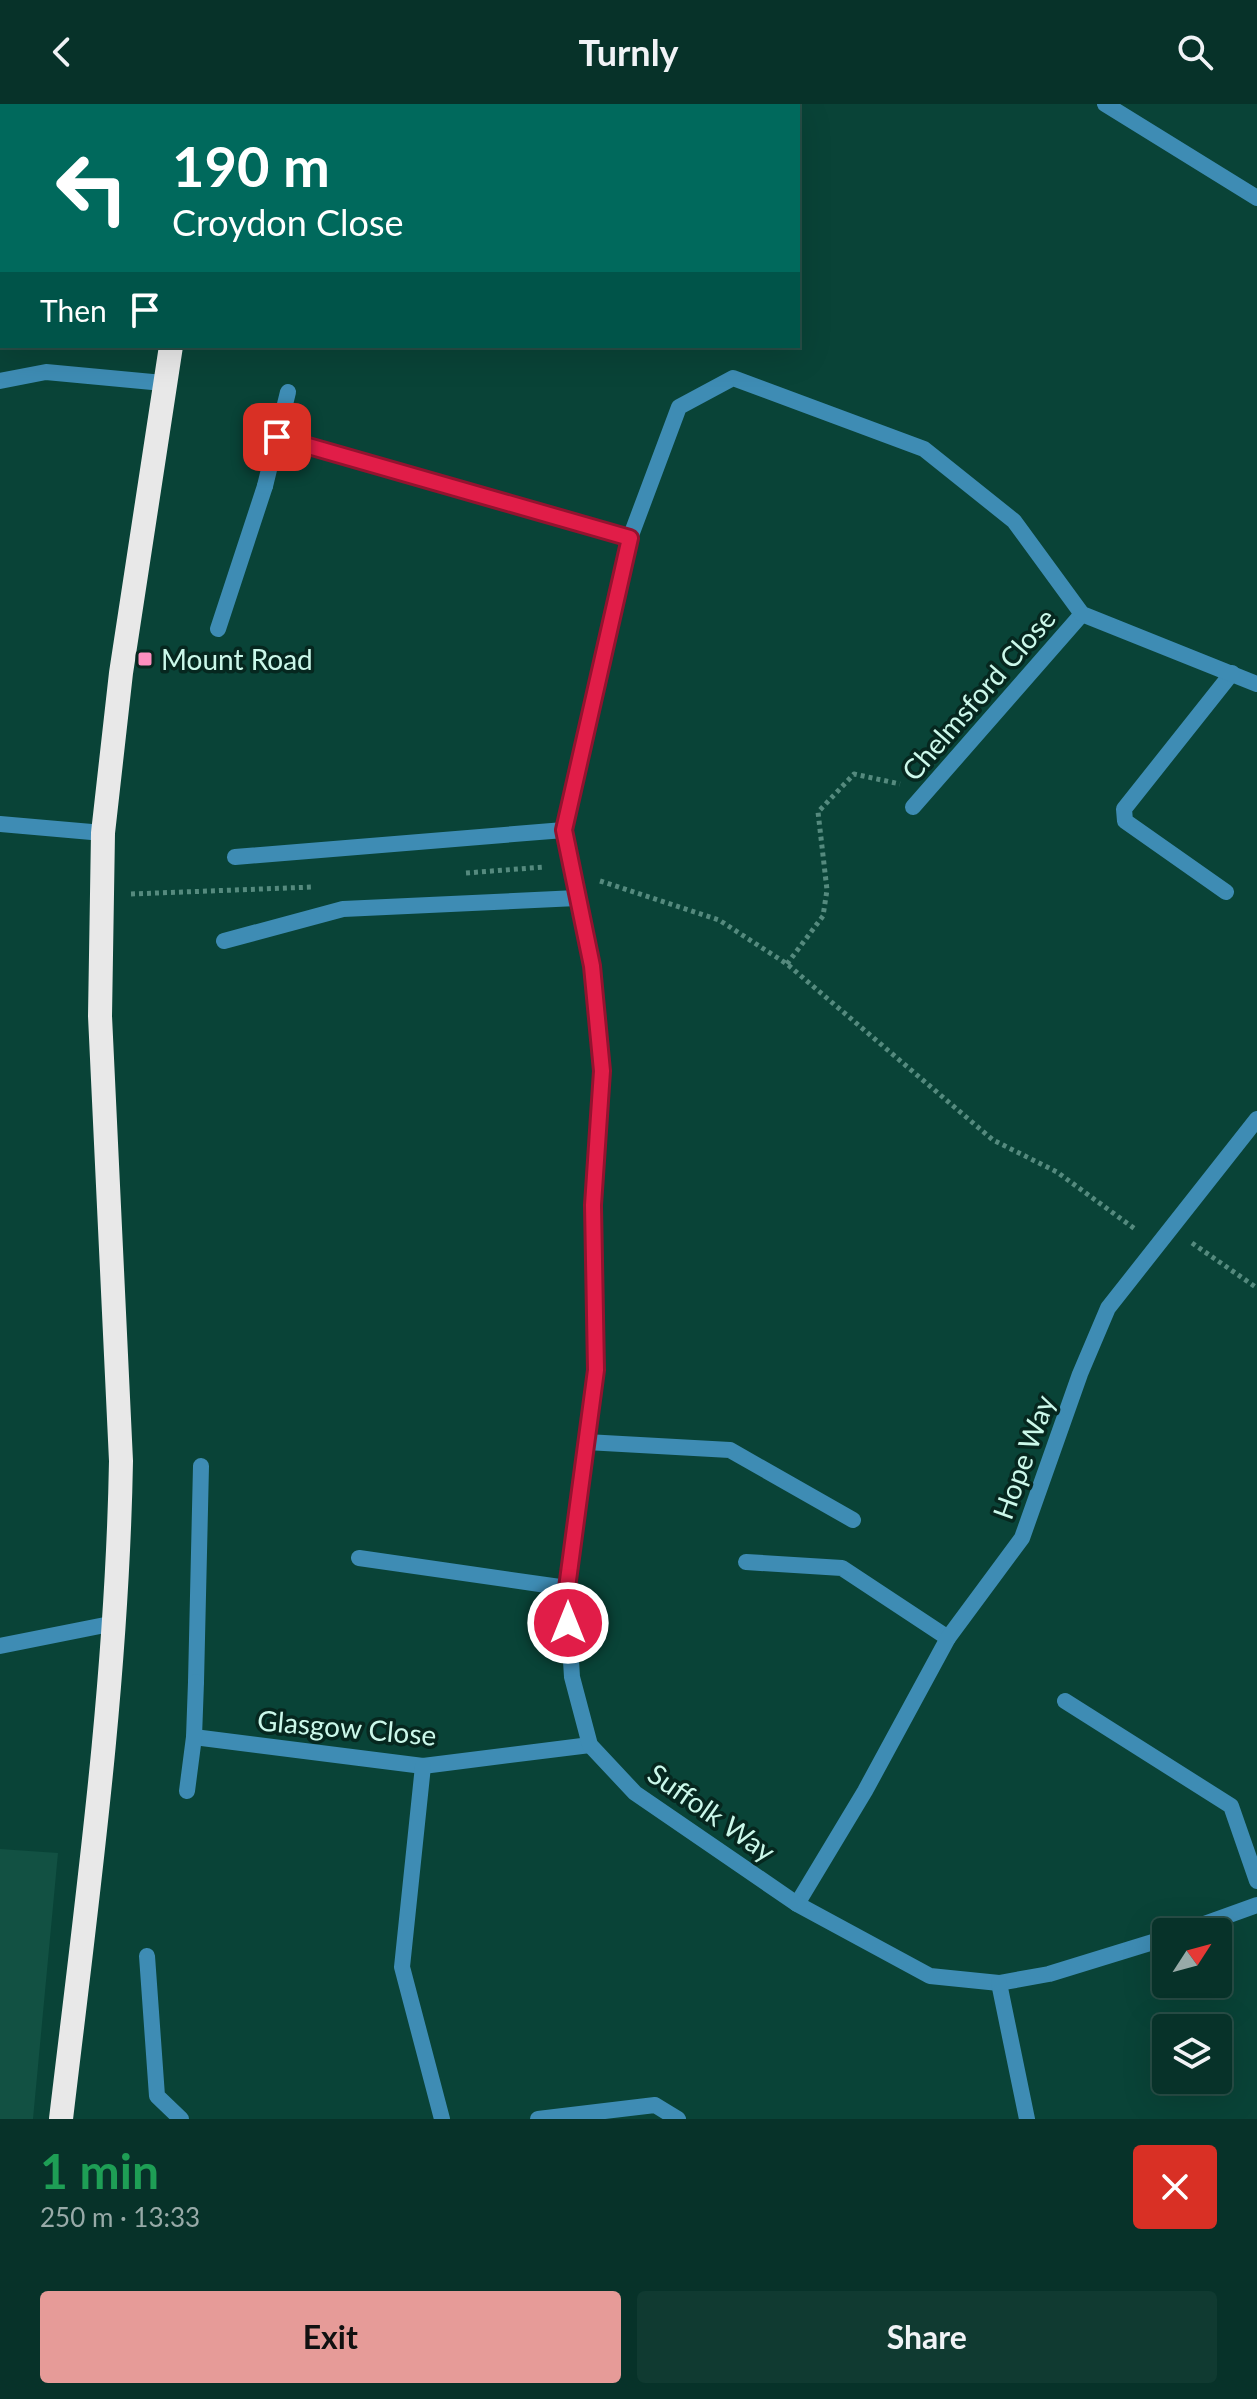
<!DOCTYPE html>
<meta charset="utf-8">
<style>
:root{--surface:#073229;--page:#103a31;--text:#f1f3f6;--muted:#98aaa8;--line:#284d46;--accent:#e69b98}
body{margin:0;font-family:Lato,sans-serif;background:var(--page);color:var(--text);height:100vh;display:flex;flex-direction:column;font-size:30px;white-space:nowrap}
*{box-sizing:border-box;margin:0}
p{font-size:26px;color:var(--muted)}
.icon{flex:none;width:44px;height:44px;fill:none;stroke:currentColor;stroke-width:2;stroke-linecap:round;stroke-linejoin:round}
.map{position:relative;height:2015px;overflow:hidden}
.sheet{display:flex;flex-direction:column;background:var(--surface);flex:1}
.sheet>*{flex:none}
.banner{position:absolute;left:0px;top:0px;width:800px;height:244px;box-shadow:0 8px 32px #0002,0 0 0 2px var(--line);background:#00695c;color:#fff;overflow:hidden}
.needle{width:52px;rotate:54deg}
.controls{position:absolute;left:1152px;top:1814px;display:grid;gap:16px}
.controls a{display:grid;place-items:center;width:80px;height:80px;border-radius:8px;background:var(--surface);box-shadow:0 8px 32px #0002,0 0 0 2px var(--line);font-size:40px}
.pin{position:absolute;display:grid;place-items:center;width:68px;height:68px;color:#fff;margin:-34px;border-radius:16px;box-shadow:0 4px 12px #0006}
.me{position:absolute;width:88px;margin:-44px;rotate:0deg;stroke-linejoin:round;filter:drop-shadow(0 0 6px #0008)}
.turn{display:flex;align-items:center;gap:28px;height:168px;padding:0 40px;font-size:36px}
.turn .icon{width:104px;height:104px;stroke-width:2.5}
.turn b{display:block;font-size:56px;line-height:68px}
.then{display:flex;align-items:center;height:76px;padding:0 40px;background:#0003;gap:16px;font-size:30px}
.round{display:grid;place-items:center;flex:none;width:84px;height:84px;border-radius:8px;background:var(--page)}
.overview{display:flex;align-items:center;justify-content:space-between;height:136px;padding:0 40px}
h1{font-size:48px;font-weight:700;line-height:60px;color:#1e9e55}
.button{display:flex;gap:16px;margin-top:auto;padding:16px 40px}
.button a{flex:1;height:92px;border-radius:8px;background:var(--accent);color:#111;font-size:32px;font-weight:700;line-height:92px;text-align:center}
.button a+a{background:var(--page);color:var(--text)}
header{display:flex;justify-content:space-between;align-items:center;height:104px;padding:0 40px;background:var(--surface);font-size:36px;font-weight:700}
.map>svg:first-child{display:block}
</style>
<header><svg class="icon" aria-label="back" viewBox="0 0 24 24"><path d="M15 5l-7 7 7 7"/></svg>Turnly<svg class="icon" aria-label="search" viewBox="0 0 24 24"><circle cx="10" cy="10" r="6"/><path d="M15 15l6 6"/></svg></header>
<div class="map">
<svg width="1257" height="2015" viewBox="0 0 1257 2015">
<rect width="100%" height="100%" fill="#094337"/>
<polygon fill="#125143" points="0,1745 58,1749 33,2015 0,2015"/>
<g fill="none" stroke-linecap="round" stroke-linejoin="round">
<g stroke="#558a7e" stroke-width="5" stroke-dasharray="4 4" stroke-linecap="butt">
<polyline points="466,769 544,763"/>
<polyline points="600,777 719,816 787,860 993,1036 1057,1068 1135,1125"/>
<polyline points="131,790 313,783"/>
<polyline points="787,860 823,812 827,786 818,708 854,670 900,680"/>
<polyline points="1192,1139 1257,1184"/>
</g>
<g stroke="#3e8cb4" stroke-width="16">
<polyline points="218,525 265,382"/>
<polyline points="235,753 564,726"/>
<polyline points="1226,788 1125,717 1124,705 1232,569"/>
<polyline points="224,837 343,805 577,794"/>
<polyline points="586,1338 730,1346 853,1416"/>
<polyline points="359,1454 567,1484"/>
<polyline points="746,1458 842,1464 948,1534"/>
<polyline points="196,1578 201,1362"/>
<polyline points="1065,1597 1231,1702 1257,1777"/>
<polyline points="147,1852 157,1992 181,2015"/>
<polyline points="538,2015 655,2001 678,2015"/>
</g>
<g stroke="#3e8cb4" stroke-width="16">
<polyline points="1105,0 1257,94"/>
<polyline points="0,277 46,268 163,279"/>
<polyline points="277,333 630,434"/>
<polyline points="265,382 288,288"/>
<polyline points="913,703 1082,510"/>
<polyline points="0,720 103,729"/>
<polyline points="0,1542 115,1519"/>
<polyline points="194,1633 423,1662 590,1641"/>
<polyline points="423,1662 402,1863 442,2015"/>
<polyline points="187,1687 194,1633 196,1578"/>
<polyline points="797,1800 865,1687 948,1534 1022,1434 1080,1270 1108,1204 1257,1015"/>
<polyline points="1182,1828 1257,1801"/>
<polyline points="1166,1834 1049,1870 999,1879 930,1872 797,1800 635,1689 590,1641 572,1573 567,1492 596,1266 593,1101 602,967 592,862 564,726 630,434 679,303 733,274 924,345 1014,417 1082,510 1257,580"/>
<polyline points="999,1879 1027,2015"/>
</g>
<g stroke="#e8e8e8" stroke-width="24">
<polyline points="230,2 231,0"/>
<path d="M 61,2015 C 87,1796 117,1578 121,1357 L 100,912 L 103,729 L 121,569 L 171,242"/>
</g>
</g>
<g fill="none" stroke-linecap="round" stroke-linejoin="round">
<g stroke="#92132f" stroke-width="20">
<polyline id="route" points="277,333 630,434 564,726 592,862 602,967 593,1101 596,1266 567,1484 568,1519"/>
</g>
<use href="#route" stroke="#e11d48" stroke-width="14"/>
</g>
<rect fill="#fd8ebe" stroke="#06271f" stroke-width="3" x="137" y="547" width="16" height="16" rx="4"/>
<g text-anchor="middle" dominant-baseline="central" stroke-width="7" stroke-linejoin="round" paint-order="stroke">
<g font-size="28" fill="#cbf8ea" stroke="#06271f" text-anchor="start">
<text x="161" y="555">Mount Road</text>
</g>
<g font-size="28" fill="#cbf8ea" stroke="#06271f">
<text transform="translate(978 590) rotate(-49)">Chelmsford Close</text>
<text transform="translate(1023 1353) rotate(-70)">Hope Way</text>
<text transform="translate(347 1623) rotate(5)">Glasgow Close</text>
<text transform="translate(712 1708) rotate(35)">Suffolk Way</text>
</g>
</g>
</svg>
<div class="controls">
<a><svg class="needle" viewBox="-14 -14 28 28"><path d="M0-13l5 13h-10z" fill="#e53935"/><path d="M0 13l5-13h-10z" fill="#98aaa8"/></svg></a>
<a><svg class="icon" aria-label="layers" viewBox="0 0 24 24"><path d="M12 4l9 5-9 5-9-5zM3 14l9 5 9-5"/></svg></a>
</div>
<div class="pin" style="left:277px;top:333px;background:#d93025"><svg class="icon" aria-label="arrive" viewBox="0 0 24 24"><path d="M6 21V4h12l-3 4 3 4H6"/></svg></div>
<svg class="me" style="left:568px;top:1519px" viewBox="-20 -20 40 40"><circle r="17" fill="#e11d48" stroke="#fff" stroke-width="3"/><path d="M0-11L8 9 0 5-8 9z" fill="#fff"/></svg>
<div class="banner">
<div class="turn"><svg class="icon" aria-label="left" viewBox="0 0 24 24"><path d="M17 20v-9H6M10 6l-5 5 5 5"/></svg><div><b>190 m</b>Croydon Close</div></div>
<div class="then">Then<svg class="icon" aria-label="arrive" viewBox="0 0 24 24"><path d="M6 21V4h12l-3 4 3 4H6"/></svg></div>
</div>
</div>
<section class="sheet">
<div class="overview"><div><h1>1 min</h1><p>250 m · 13:33</p></div><a class="round" style="background:#d93025;color:#fff"><svg class="icon" aria-label="close" viewBox="0 0 24 24"><path d="M6 6l12 12M18 6L6 18"/></svg></a></div>
<div class="button"><a>Exit</a><a>Share</a></div>
</section>
